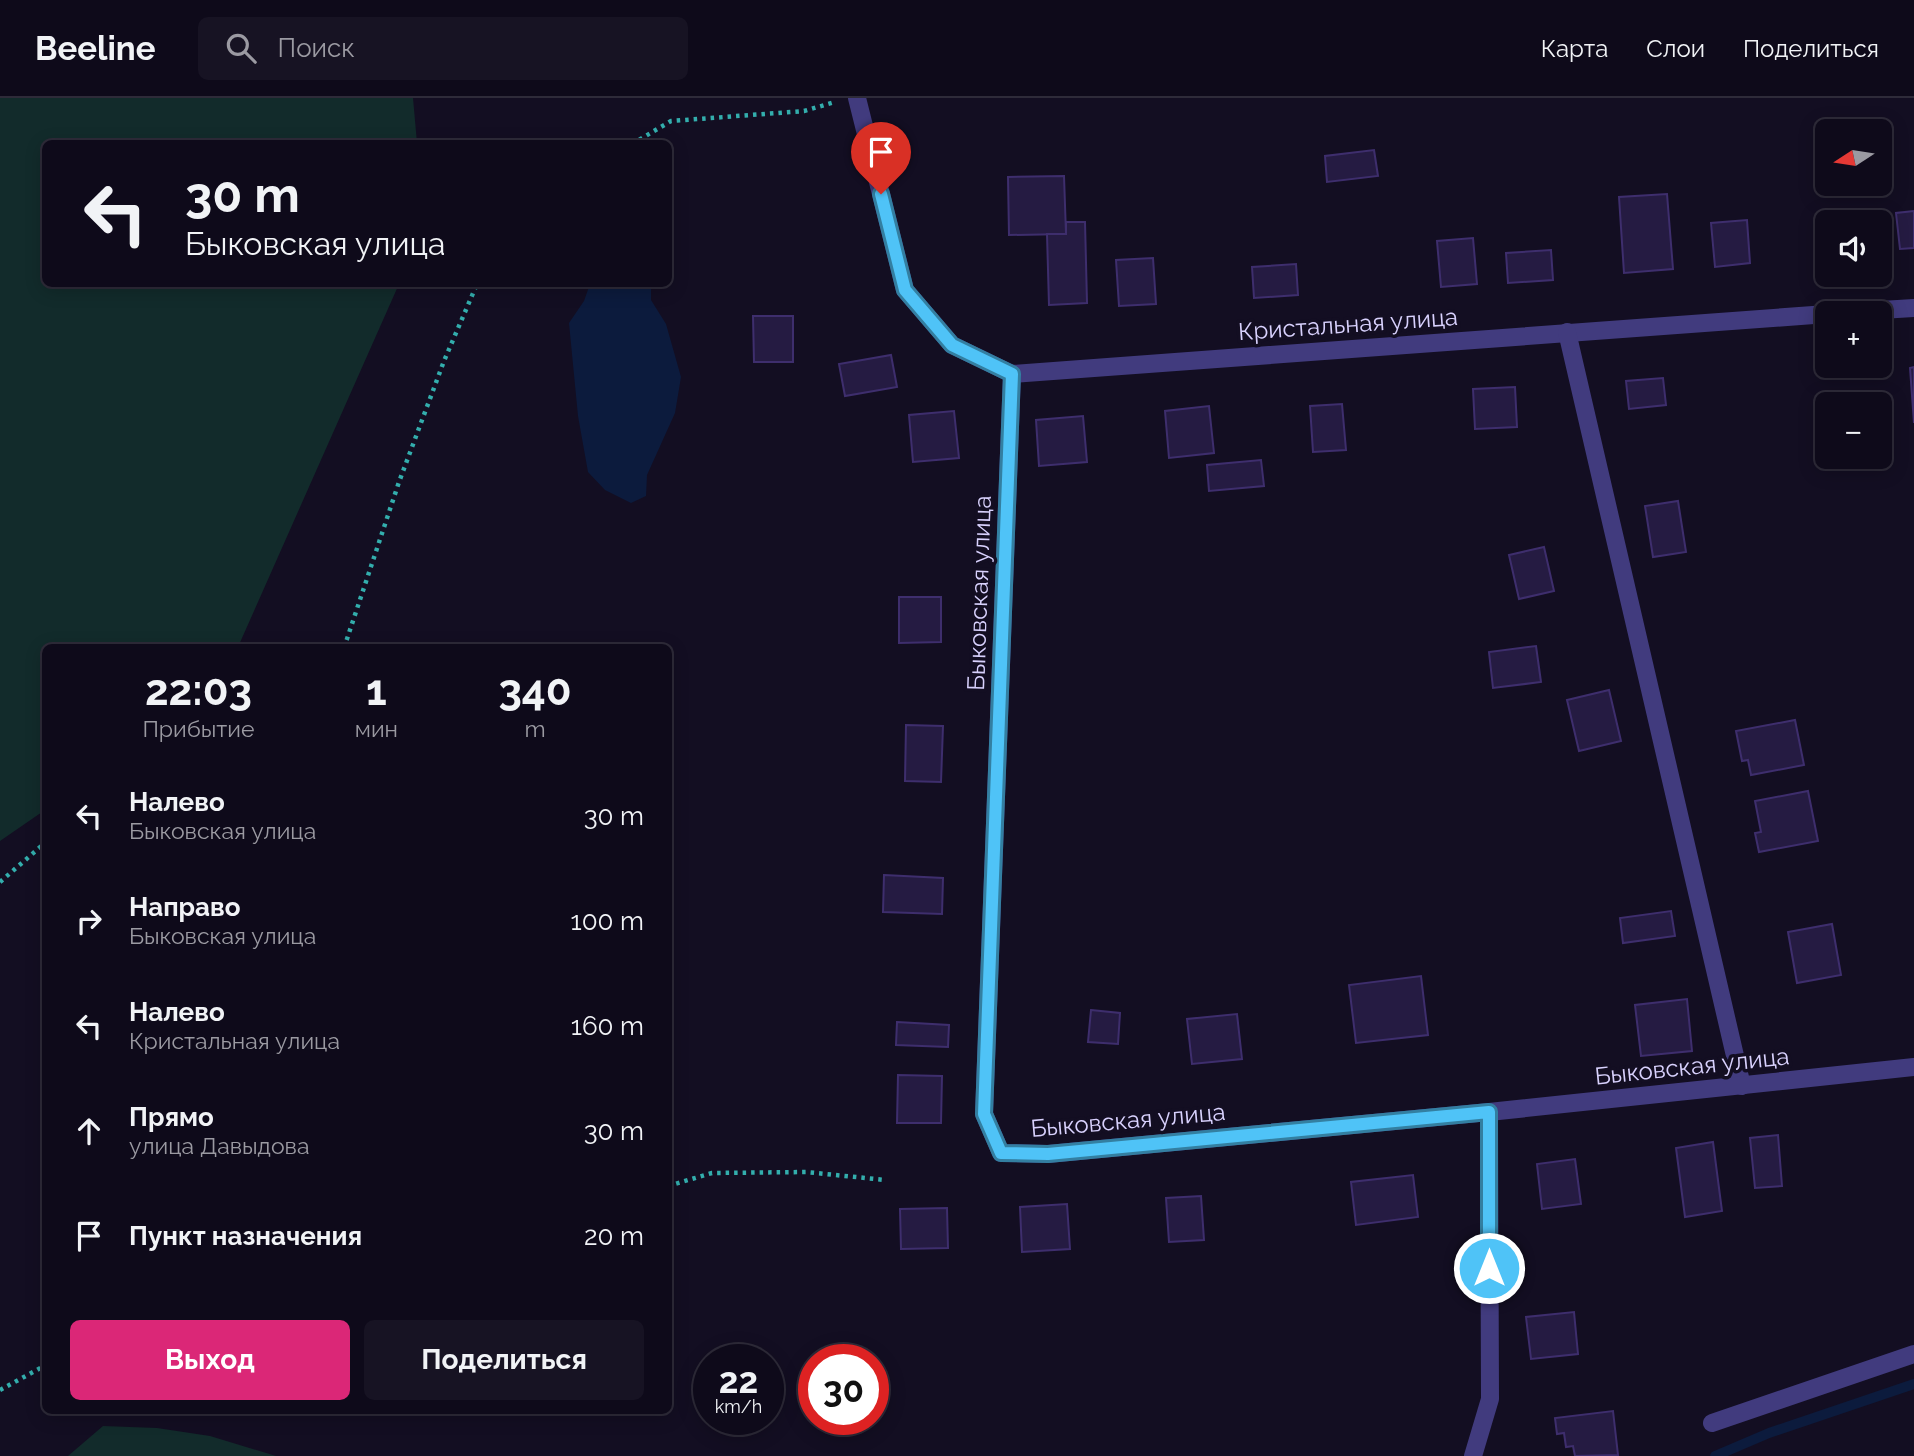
<!DOCTYPE html>
<html lang="ru">
<meta charset="utf-8">
<style>
:root{--surface:#0e0a1a;--page:#171323;--text:#f1f3f6;--muted:#9b9aa2;--line:#2e2b39;--accent:#db2777}
body{margin:0;font-family:Raleway,sans-serif;background:var(--page);color:var(--text);height:100vh;display:flex;flex-direction:column;font-size:26px;white-space:nowrap}
*{box-sizing:border-box;margin:0}
p{font-size:23px;color:var(--muted)}
.icon{flex:none;width:38px;height:38px;fill:none;stroke:currentColor;stroke-width:2;stroke-linecap:round;stroke-linejoin:round}
.map{position:relative;flex:1;overflow:hidden}
.sheet{position:absolute;left:42px;top:546px;width:630px;height:770px;display:flex;flex-direction:column;background:var(--surface);border-radius:10px;box-shadow:0 4px 18px #0003,0 0 0 2px var(--line)}
.sheet>*{flex:none}
.guide{position:absolute;left:42px;top:42px;width:630px;height:147px;border-radius:10px;box-shadow:0 4px 18px #0003,0 0 0 2px var(--line);background:#0e0a1a;color:var(--text);overflow:hidden}
.needle{width:46px;rotate:258deg}
.controls{position:absolute;left:1815px;top:21px;display:grid;gap:14px}
.controls a{display:grid;place-items:center;width:77px;height:77px;border-radius:10px;background:var(--surface);box-shadow:0 4px 18px #0003,0 0 0 2px var(--line);font-size:35px}
.speed{position:absolute;left:693px;top:1246px;display:flex;gap:14px;font-size:35px;font-weight:700;text-align:center}
.speed>*{display:grid;place-content:center;width:91px;height:91px;border-radius:50%;background:var(--surface);box-shadow:0 4px 18px #0003,0 0 0 2px var(--line);line-height:1}
.speed small{font-size:18px;font-weight:400}
.speed .limit{border:10px solid #d22;background:#fff;color:#111}
.pin{position:absolute;display:grid;place-items:center;width:60px;height:60px;color:#fff;margin:-72px -30px;border-radius:50% 50% 50% 0;rotate:-45deg;box-shadow:0 0 7px #0007}
.pin .icon{rotate:45deg}
.me{position:absolute;width:77px;margin:-38px;rotate:0deg;stroke-linejoin:round;filter:drop-shadow(0 0 5px #0008)}
.turn{display:flex;align-items:center;gap:24px;height:147px;padding:0 28px;font-size:32px}
.turn .icon{width:91px;height:91px;stroke-width:2.5}
.turn b{display:block;font-size:49px;line-height:60px}
.eta{display:flex;justify-content:space-evenly;align-items:center;height:119px;text-align:center}
.eta b{font-size:42px;font-weight:700;line-height:49px}
.button{display:flex;gap:14px;margin-top:auto;padding:14px 28px}
.button a{flex:1;height:80px;border-radius:10px;background:var(--accent);color:#fff;font-size:28px;font-weight:700;line-height:80px;text-align:center}
.button a+a{background:var(--page);color:var(--text)}
ul{padding:0;list-style:none}
li{display:flex;align-items:center;gap:21px;height:105px;padding:0 28px}
li div{flex:1}
li b{display:block;font-size:26px}
li em{font-style:normal}
header{display:flex;align-items:center;gap:42px;box-sizing:border-box;height:98px;padding:0 35px;background:var(--surface);border-bottom:2px solid var(--line)}
header strong{font-size:33px}
nav{display:flex;gap:38px;margin-inline-start:auto;font-size:24px}
.search{width:490px;height:63px;background:var(--page);display:flex;align-items:center;gap:18px;box-sizing:border-box;padding:0 24px;border-radius:10px;color:var(--muted);font-size:26px}
.map>svg:first-child{display:block}
</style>
<header>
<strong>Beeline</strong>
<div class="search"><svg class="icon" aria-label="search" viewBox="0 0 24 24"><circle cx="10" cy="10" r="6"/><path d="M15 15l6 6"/></svg>Поиск</div>
<nav><a>Карта</a><a>Слои</a><a>Поделиться</a></nav>
</header>
<div class="map">
<svg width="1914" height="1358" viewBox="0 0 1914 1358">
<rect width="100%" height="100%" fill="#130e22"/>
<g fill="#122b2b">
<polygon points="0,0 413,0 417,45 46,46 46,186 399,186 238,549 46,550 45,712 0,743"/>
<polygon points="103,1328 157,1330 210,1338 276,1358 68,1358"/>
</g>
<polygon fill="#0c1b3d" points="590,186 651,186 651,202 666,226 681,279 675,315 647,377 646,398 631,405 605,392 588,374 578,318 569,225 584,203"/>
<g fill="none" stroke-linecap="round" stroke-linejoin="round">
<polyline stroke="#0c1b3d" stroke-width="10" points="1715,1358 1769,1335 1914,1286"/>
</g>
<g fill="#251b42" stroke="#3e2e6d" stroke-width="2">
<polygon points="1374,52 1378,78 1327,84 1325,58"/>
<polygon points="1064,78 1066,136 1009,137 1008,79"/>
<polygon points="1667,96 1673,171 1624,175 1619,99"/>
<polygon points="1914,113 1914,150 1900,151 1896,115"/>
<polygon points="1872,117 1872,124 1827,124 1827,160 1822,161 1818,122"/>
<polygon points="1747,122 1750,165 1715,169 1711,125"/>
<polygon points="1066,124 1085,124 1087,205 1049,207 1047,136 1066,136"/>
<polygon points="1473,140 1477,186 1441,189 1437,143"/>
<polygon points="1551,152 1553,182 1508,185 1506,155"/>
<polygon points="1153,160 1156,206 1119,208 1116,162"/>
<polygon points="1296,166 1298,197 1254,200 1252,169"/>
<polygon points="753,218 793,218 793,264 754,264"/>
<polygon points="891,257 897,289 845,298 839,266"/>
<polygon points="1914,269 1914,325 1910,270"/>
<polygon points="1663,280 1666,307 1629,311 1626,283"/>
<polygon points="1515,289 1517,329 1475,331 1473,291"/>
<polygon points="1342,306 1346,352 1313,354 1310,308"/>
<polygon points="1209,308 1214,355 1169,360 1165,313"/>
<polygon points="954,313 959,360 913,364 909,317"/>
<polygon points="1083,318 1087,364 1039,368 1036,322"/>
<polygon points="1261,362 1264,388 1209,393 1207,367"/>
<polygon points="1678,403 1686,454 1653,459 1645,408"/>
<polygon points="1544,449 1554,493 1519,501 1509,457"/>
<polygon points="899,499 941,499 941,544 899,545"/>
<polygon points="1536,548 1541,584 1493,590 1489,554"/>
<polygon points="1609,592 1621,643 1579,653 1567,602"/>
<polygon points="1795,622 1804,667 1751,677 1748,662 1742,663 1736,633"/>
<polygon points="906,627 943,628 941,684 905,683"/>
<polygon points="1808,693 1818,743 1759,754 1755,735 1761,734 1755,703"/>
<polygon points="884,777 943,780 942,816 883,814"/>
<polygon points="1671,813 1675,838 1623,845 1620,820"/>
<polygon points="1832,826 1841,877 1797,885 1788,834"/>
<polygon points="1421,878 1428,937 1356,945 1349,887"/>
<polygon points="1687,901 1692,953 1641,958 1635,907"/>
<polygon points="1091,912 1120,915 1118,946 1088,944"/>
<polygon points="1237,916 1242,961 1192,966 1187,921"/>
<polygon points="897,924 949,927 948,949 896,947"/>
<polygon points="898,977 942,978 941,1025 897,1025"/>
<polygon points="1778,1037 1782,1088 1755,1090 1750,1040"/>
<polygon points="1713,1044 1722,1113 1685,1119 1676,1050"/>
<polygon points="1575,1061 1581,1106 1542,1111 1537,1066"/>
<polygon points="1413,1077 1418,1119 1356,1127 1351,1084"/>
<polygon points="1201,1098 1204,1142 1169,1144 1166,1100"/>
<polygon points="1067,1106 1070,1151 1022,1154 1020,1109"/>
<polygon points="947,1110 948,1150 901,1151 900,1111"/>
<polygon points="1574,1214 1578,1256 1531,1261 1526,1219"/>
<polygon points="1613,1313 1618,1357 1575,1358 1573,1348 1566,1349 1564,1335 1557,1336 1555,1320"/>
</g>
<g fill="none" stroke-linecap="round" stroke-linejoin="round">
<g stroke="#33aead" stroke-width="4.5" stroke-dasharray="3.5 5" stroke-linecap="butt">
<polyline points="632,46 671,23 804,13 835,4"/>
<polyline points="344,550 399,384 444,263 477,186"/>
<polyline points="0,784 46,744"/>
<polyline points="668,1088 712,1075 806,1074 885,1082"/>
<polyline points="0,1292 46,1267"/>
</g>
<polyline stroke="#413b7e" stroke-width="18" points="1712,1325 1914,1256"/>
<g stroke="#413b7e" stroke-width="18">
<polyline points="857,0 905,192 952,247 1012,276 1827,216"/>
<polyline points="1832,215 1914,210"/>
<polyline points="1567,234 1742,988"/>
<polyline points="1012,276 984,1016 1001,1055 1048,1056 1489,1014 1914,969"/>
<polyline points="1473,1358 1490,1301 1489,1014"/>
</g>
</g>
<g fill="none" stroke-linecap="round" stroke-linejoin="round">
<g stroke="#337fa1" stroke-width="18">
<polyline id="route" points="881,96 905,192 952,247 1012,276 984,1016 1001,1055 1048,1056 1489,1014 1489,1170"/>
</g>
<use href="#route" stroke="#4fc3f7" stroke-width="12"/>
</g>
<g text-anchor="middle" dominant-baseline="central" stroke-width="7" stroke-linejoin="round" paint-order="stroke">
<g font-size="24" fill="#d8d1fd" stroke="#130e22">
<text transform="translate(1348 226) rotate(-4)">Кристальная улица</text>
<text transform="translate(979 495) rotate(-88)">Быковская улица</text>
<text transform="translate(1692 968) rotate(-6)">Быковская улица</text>
<text transform="translate(1128 1022) rotate(-5)">Быковская улица</text>
</g>
</g>
</svg>
<div class="controls">
<a><svg class="needle" viewBox="-14 -14 28 28"><path d="M0-13l5 13h-10z" fill="#e53935"/><path d="M0 13l5-13h-10z" fill="#9b9aa2"/></svg></a>
<a><svg class="icon" aria-label="sound" viewBox="0 0 24 24"><path d="M4 9h4l5-4v14l-5-4H4zM17 9q2 3 0 6"/></svg></a>
<a>+</a>
<a>−</a>
</div>
<div class="speed"><div>22<small>km/h</small></div><div class="limit">30</div></div>
<div class="pin" style="left:881px;top:96px;background:#d93025"><svg class="icon" aria-label="arrive" viewBox="0 0 24 24"><path d="M6 21V4h12l-3 4 3 4H6"/></svg></div>
<svg class="me" style="left:1489px;top:1170px" viewBox="-20 -20 40 40"><circle r="17" fill="#4fc3f7" stroke="#fff" stroke-width="3"/><path d="M0-11L8 9 0 5-8 9z" fill="#fff"/></svg>
<div class="guide">
<div class="turn"><svg class="icon" aria-label="left" viewBox="0 0 24 24"><path d="M17 20v-9H6M10 6l-5 5 5 5"/></svg><div><b>30 m</b>Быковская улица</div></div>
</div>
<section class="sheet">
<div class="eta">
<div><b>22:03</b><p>Прибытие</p></div>
<div><b>1</b><p>мин</p></div>
<div><b>340</b><p>m</p></div>
</div>
<ul>
<li><svg class="icon" aria-label="left" viewBox="0 0 24 24"><path d="M17 20v-9H6M10 6l-5 5 5 5"/></svg><div><b>Налево</b><p>Быковская улица</p></div><em>30 m</em></li>
<li><svg class="icon" aria-label="right" viewBox="0 0 24 24"><path d="M7 20v-9h11M14 6l5 5-5 5"/></svg><div><b>Направо</b><p>Быковская улица</p></div><em>100 m</em></li>
<li><svg class="icon" aria-label="left" viewBox="0 0 24 24"><path d="M17 20v-9H6M10 6l-5 5 5 5"/></svg><div><b>Налево</b><p>Кристальная улица</p></div><em>160 m</em></li>
<li><svg class="icon" aria-label="ahead" viewBox="0 0 24 24"><path d="M12 20V5M6 11l6-6 6 6"/></svg><div><b>Прямо</b><p>улица Давыдова</p></div><em>30 m</em></li>
<li><svg class="icon" aria-label="arrive" viewBox="0 0 24 24"><path d="M6 21V4h12l-3 4 3 4H6"/></svg><div><b>Пункт назначения</b></div><em>20 m</em></li>
</ul>
<div class="button"><a>Выход</a><a>Поделиться</a></div>
</section>
</div>
